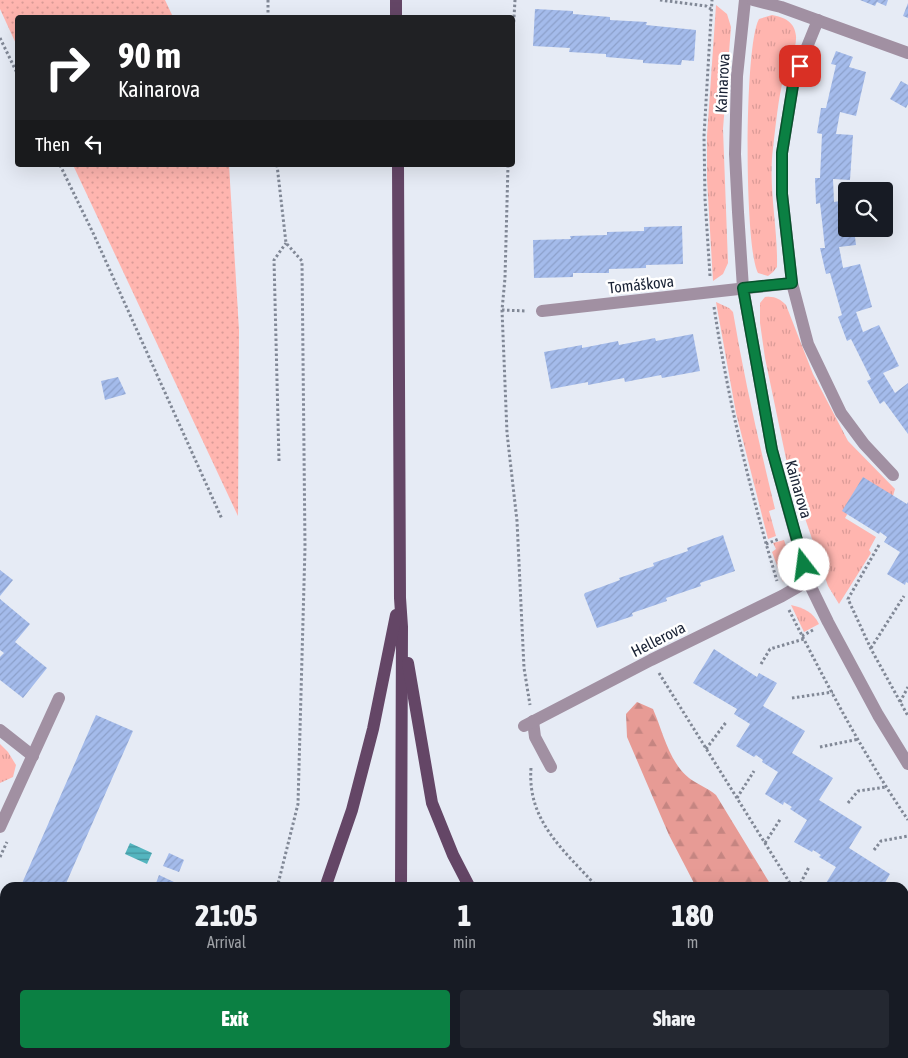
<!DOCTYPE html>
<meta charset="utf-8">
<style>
:root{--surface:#171b24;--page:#242831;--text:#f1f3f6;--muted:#9ea1a6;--accent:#0b8043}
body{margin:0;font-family:"Asap Condensed",sans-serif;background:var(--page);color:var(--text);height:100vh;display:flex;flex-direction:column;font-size:19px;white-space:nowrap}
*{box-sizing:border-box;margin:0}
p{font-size:16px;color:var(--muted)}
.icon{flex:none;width:28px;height:28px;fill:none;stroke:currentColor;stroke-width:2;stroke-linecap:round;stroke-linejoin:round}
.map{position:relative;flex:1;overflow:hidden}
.drawer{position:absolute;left:0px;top:882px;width:909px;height:176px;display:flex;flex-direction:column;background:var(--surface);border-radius:15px 15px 0 0;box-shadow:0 5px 20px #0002}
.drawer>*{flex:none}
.banner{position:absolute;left:15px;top:15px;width:500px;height:152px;border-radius:5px;box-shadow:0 5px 20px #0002;background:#202124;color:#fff;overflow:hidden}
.controls{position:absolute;left:838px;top:182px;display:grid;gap:10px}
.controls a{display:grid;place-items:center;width:55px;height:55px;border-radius:5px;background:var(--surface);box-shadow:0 5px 20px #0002;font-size:25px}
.pin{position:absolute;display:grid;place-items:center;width:42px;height:42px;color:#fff;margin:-21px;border-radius:10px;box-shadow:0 2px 8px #0006}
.me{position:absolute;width:55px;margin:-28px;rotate:345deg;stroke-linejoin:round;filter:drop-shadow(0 0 4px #0008)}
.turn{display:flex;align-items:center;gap:18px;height:105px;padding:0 20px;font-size:22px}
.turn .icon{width:65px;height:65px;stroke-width:2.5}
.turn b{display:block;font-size:35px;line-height:42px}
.then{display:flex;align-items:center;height:48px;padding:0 20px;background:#0003;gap:10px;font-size:19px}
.eta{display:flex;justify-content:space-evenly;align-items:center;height:85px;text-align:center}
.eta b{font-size:30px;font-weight:800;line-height:35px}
.primary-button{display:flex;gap:10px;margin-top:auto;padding:10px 20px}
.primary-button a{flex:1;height:58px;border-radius:5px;background:var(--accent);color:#fff;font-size:20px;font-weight:800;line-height:58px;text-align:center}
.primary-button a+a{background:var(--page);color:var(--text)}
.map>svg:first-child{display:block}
</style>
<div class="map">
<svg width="908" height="1058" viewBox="0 0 908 1058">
<defs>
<pattern id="grass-tufts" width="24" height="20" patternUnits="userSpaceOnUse" patternTransform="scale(1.25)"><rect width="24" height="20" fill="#ffb5af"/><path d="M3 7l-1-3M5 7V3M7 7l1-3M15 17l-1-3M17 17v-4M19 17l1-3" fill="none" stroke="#da9b97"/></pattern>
<pattern id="forest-firs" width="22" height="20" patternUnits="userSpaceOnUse" patternTransform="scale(1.25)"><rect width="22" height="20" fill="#e79b95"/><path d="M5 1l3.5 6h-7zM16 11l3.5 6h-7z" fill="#c58581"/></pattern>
<pattern id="garden-dots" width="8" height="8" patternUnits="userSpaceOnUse" patternTransform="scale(1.25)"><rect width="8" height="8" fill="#ffb5af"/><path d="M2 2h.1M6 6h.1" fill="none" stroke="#da9b97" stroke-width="1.8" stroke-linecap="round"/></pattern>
<pattern id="water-rules" width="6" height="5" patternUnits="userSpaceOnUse" patternTransform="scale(1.25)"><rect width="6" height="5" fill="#54b5bf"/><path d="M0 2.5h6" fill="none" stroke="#45939c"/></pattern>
<pattern id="building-hatch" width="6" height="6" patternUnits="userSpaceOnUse" patternTransform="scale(1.25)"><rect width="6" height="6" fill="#a4bbeb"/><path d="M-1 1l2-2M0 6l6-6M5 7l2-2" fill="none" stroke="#8ca0ca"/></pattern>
</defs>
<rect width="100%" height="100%" fill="#e6ebf5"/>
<g fill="url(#grass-tufts)">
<polygon points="716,5 727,14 731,27 723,129 728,263 723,274 713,281 707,179 707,136"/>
<path d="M 772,15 C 784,17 795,22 796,36 C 797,49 788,64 784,76 C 778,99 776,124 773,148 C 768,188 778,227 777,267 L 773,272 L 768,276 L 758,273 C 744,247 744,45 759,19 Z"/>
<path d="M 765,297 C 775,296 780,299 786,305 L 813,374 L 848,441 L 895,489 L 892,499 L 866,483 L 845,518 L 876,537 L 869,550 L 871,553 L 839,604 L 828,586 L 788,468 L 765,358 L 760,323 L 760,303 Z"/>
<path d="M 716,302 L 729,308 L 733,312 C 744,378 759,443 775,509 L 769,511 L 776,536 L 768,539 L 736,413 Z"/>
<path d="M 784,540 C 790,557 791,566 783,582 L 772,552 L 776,549 L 773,543 Z"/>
<path d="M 791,605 C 804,608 813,612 819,624 L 804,632 Z"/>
<polygon points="0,744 8,752 16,765 13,777 0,783"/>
</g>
<g fill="url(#forest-firs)">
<path d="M 637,702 L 653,709 C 663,732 669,762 689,778 C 697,784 708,788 716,795 L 772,887 L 696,887 L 669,835 L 627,737 L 626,714 Z"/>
<polygon points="788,1054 870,1054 871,1055 870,1058 791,1058"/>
</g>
<g fill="url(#garden-dots)">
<polygon points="0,0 165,0 173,17 18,18 17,46 0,9"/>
<polygon points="73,165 229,165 239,330 238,516"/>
</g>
<polygon fill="url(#water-rules)" points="130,843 152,853 147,864 125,854"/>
<g fill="url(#building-hatch)">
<polygon points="860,0 888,0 886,6 877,2 875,6"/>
<polygon points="908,3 908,18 903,16"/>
<polygon points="535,9 573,11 573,14 610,17 610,20 647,22 646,25 696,30 694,61 682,60 681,65 643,63 643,60 606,57 606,54 569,52 570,48 533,46"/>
<polygon points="836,51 853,57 849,67 866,72 856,116 840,112 836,134 853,135 850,180 833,179 834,202 846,200 846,229 854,229 856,245 839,247 841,257 843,268 860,264 872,307 856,312 863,332 879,325 899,366 883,373 895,393 908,383 908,434 884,401 880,404 867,381 871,379 851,339 847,341 838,317 842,315 830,273 826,274 820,248 825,248 820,203 816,204 815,178 820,178 822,134 817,133 821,108 826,108 836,65 831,64"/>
<polygon points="901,81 908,85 908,104 906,108 890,99"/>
<polygon points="682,226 683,264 646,265 646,268 609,269 609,273 573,273 573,277 534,278 533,240 571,239 570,236 607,235 607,232 644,231 644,227"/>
<polygon points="693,334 700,371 662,378 661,375 625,382 624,378 588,385 588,382 551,389 544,352 582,345 582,348 618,341 619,345 655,338 656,341"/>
<polygon points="118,377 126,394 105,400 101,381"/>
<polygon points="863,477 907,504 908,502 908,583 906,582 905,585 887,574 900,552 884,542 887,537 880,532 879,534 842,511"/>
<polygon points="723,535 735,571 700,583 701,586 666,598 667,601 632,613 633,616 597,628 584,595 585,593 620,580 619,578 654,566 653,563 688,551 687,548"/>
<polygon points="0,570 13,580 0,596"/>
<polygon points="0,599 30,624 15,642 47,668 23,698 0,680 0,657 4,653 0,650"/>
<polygon points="714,649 757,677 759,673 777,683 763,706 805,731 792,753 833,778 819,800 862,827 849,848 890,874 882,888 823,888 836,867 819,857 821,855 813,850 812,852 794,842 807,820 790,809 792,807 784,802 783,805 765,794 778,772 762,762 763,760 756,755 754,757 736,746 750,724 734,714 737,709 693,683"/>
<polygon points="96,715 133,731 114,774 64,888 20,888"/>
<polygon points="169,853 184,860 179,872 163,866"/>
<polygon points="159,875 174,882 172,888 155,886"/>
<polygon points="904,909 908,911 908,991 904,989"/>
<polygon points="5,921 5,1017 0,1015 0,932"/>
</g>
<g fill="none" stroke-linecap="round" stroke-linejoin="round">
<g stroke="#818896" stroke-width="3" stroke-dasharray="2.5 2.5" stroke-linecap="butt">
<polyline points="268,0 268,18"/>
<polyline points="660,0 706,6 711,9"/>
<polyline points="0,38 18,75"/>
<polyline points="512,52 515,0"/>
<polyline points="60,165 94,235 222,519"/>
<polyline points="508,165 505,278 502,310 507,433 517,521 524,668 530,705"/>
<polyline points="710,276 705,199 704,136 712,0"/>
<path d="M 714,307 C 728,400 750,491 777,581"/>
<polyline points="502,310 527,311"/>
<polyline points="279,461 274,260 286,243"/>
<polyline points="766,544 779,539"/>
<polyline points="879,545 848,599 871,649 908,716"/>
<path d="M 789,610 C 825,681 863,754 908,820"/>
<polyline points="802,636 813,630"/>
<polyline points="871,648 904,596"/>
<polyline points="761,664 770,649 804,639"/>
<polyline points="659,673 793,888"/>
<polyline points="792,698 833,692"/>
<polyline points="900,702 908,687"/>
<polyline points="820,747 859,739"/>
<polyline points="706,749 727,721"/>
<path d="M 531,768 C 527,822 565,851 598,888"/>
<polyline points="737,798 754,771"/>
<polyline points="848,803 858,791 886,787"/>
<polyline points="765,843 781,818"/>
<polyline points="874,850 881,841 908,836"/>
<polyline points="0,857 7,842"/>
<polyline points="277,888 298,804 305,547 302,261 286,243 277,165"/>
<polyline points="798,888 809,867"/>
<polyline points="908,894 908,893"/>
<polyline points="904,1043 908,1038"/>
<polyline points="765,1054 768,1058"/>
<polyline points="900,1054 907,1058"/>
<polyline points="0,1057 1,1058"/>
<polyline points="234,1058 235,1054"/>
<polyline points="890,1058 895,1054"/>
</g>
<g stroke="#a190a2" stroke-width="12">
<polyline points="745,0 737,76 735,154 738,212 743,288 772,450 808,581 828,622 878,715 908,764"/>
<polyline points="753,0 781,7 908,53"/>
<polyline points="818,20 794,79 782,153 782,194 792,283 808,344 841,413 864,444 893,475"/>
<polyline points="542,311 792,283"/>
<polyline points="533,721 535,737 551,767"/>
<polyline points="524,726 651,660 782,596 808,581"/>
<polyline points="0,730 33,756"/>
<polyline points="0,827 59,698"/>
</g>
<g stroke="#644666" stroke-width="12">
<polyline points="396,0 396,18"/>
<polyline points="398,165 400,598 402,627 401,888"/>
<polyline points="408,663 432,803 453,855 470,888"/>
<polyline points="325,888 352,810 373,729 396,615"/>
<polyline points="263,1058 265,1054"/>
<polyline points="401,1058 401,1054"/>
</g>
<g stroke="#4d2d50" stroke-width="15">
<polyline points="647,1054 658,1058"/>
<polyline points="514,1058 521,1054"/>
</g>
</g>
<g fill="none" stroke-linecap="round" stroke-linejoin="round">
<g stroke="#07532c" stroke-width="12">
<polyline id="route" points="800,66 794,79 782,153 782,194 792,283 743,288 772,450 804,565"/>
</g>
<use href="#route" stroke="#0b8043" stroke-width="9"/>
</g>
<g text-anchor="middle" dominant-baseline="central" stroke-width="5" stroke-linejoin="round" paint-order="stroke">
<g font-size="16" fill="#182133" stroke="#fff">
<text transform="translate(722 83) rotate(-87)">Kainarova</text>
<text transform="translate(641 284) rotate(-6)">Tomáškova</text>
<text transform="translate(799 489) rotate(74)">Kainarova</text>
<text transform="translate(658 639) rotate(-27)">Hellerova</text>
</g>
</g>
</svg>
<div class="controls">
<a><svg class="icon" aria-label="search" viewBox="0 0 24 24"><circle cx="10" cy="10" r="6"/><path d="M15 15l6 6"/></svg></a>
</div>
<div class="pin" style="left:800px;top:66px;background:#d93025"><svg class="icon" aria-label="arrive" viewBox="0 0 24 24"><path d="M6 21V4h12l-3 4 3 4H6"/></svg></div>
<svg class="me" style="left:804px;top:565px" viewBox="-20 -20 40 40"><circle r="19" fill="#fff"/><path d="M0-13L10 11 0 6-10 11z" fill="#0b8043"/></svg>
<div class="banner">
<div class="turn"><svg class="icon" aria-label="right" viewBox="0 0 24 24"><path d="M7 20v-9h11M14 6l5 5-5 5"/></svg><div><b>90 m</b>Kainarova</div></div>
<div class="then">Then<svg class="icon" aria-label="left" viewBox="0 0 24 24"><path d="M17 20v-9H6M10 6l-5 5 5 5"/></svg></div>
</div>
<section class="drawer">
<div class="eta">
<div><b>21:05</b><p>Arrival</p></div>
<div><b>1</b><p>min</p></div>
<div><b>180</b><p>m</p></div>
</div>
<div class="primary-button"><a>Exit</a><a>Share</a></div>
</section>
</div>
